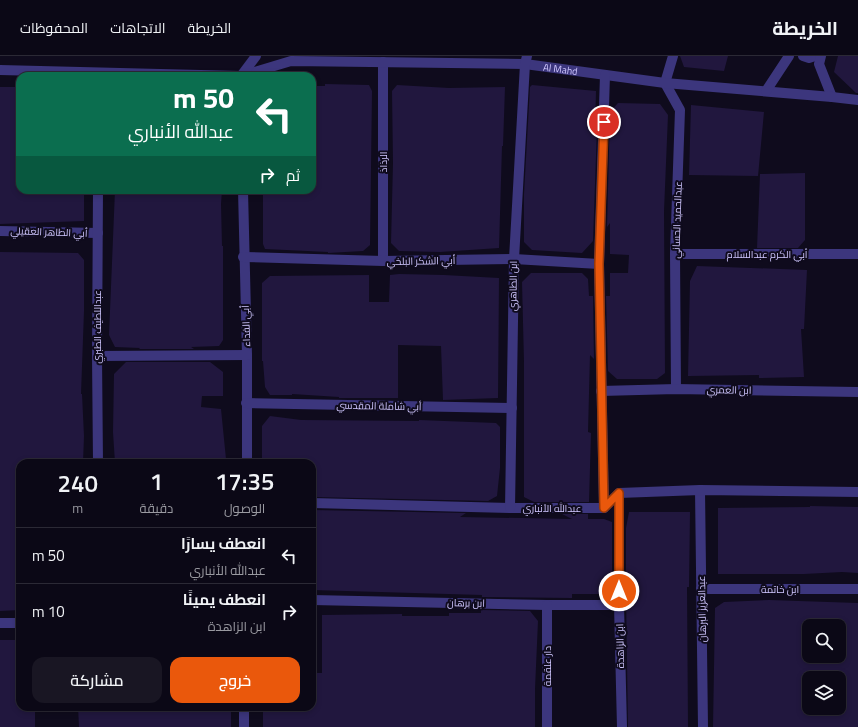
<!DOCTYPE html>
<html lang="ar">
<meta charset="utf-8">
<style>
:root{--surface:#0b0816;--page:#191623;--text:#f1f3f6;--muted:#9a9aa1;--line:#2b2935;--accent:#ea580c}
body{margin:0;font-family:"Titillium Web",Cairo,sans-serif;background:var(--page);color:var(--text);direction:rtl;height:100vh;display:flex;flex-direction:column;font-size:15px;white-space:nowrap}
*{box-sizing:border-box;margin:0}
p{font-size:13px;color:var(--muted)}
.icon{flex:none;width:22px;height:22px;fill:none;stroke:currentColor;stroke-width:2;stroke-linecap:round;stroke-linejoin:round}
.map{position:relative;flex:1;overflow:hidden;direction:ltr}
.panel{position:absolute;left:16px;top:403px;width:300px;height:252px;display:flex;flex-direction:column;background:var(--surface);border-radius:12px;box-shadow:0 2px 6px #0003,0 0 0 1px var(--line);direction:rtl}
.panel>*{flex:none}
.hud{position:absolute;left:16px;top:16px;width:300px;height:122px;border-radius:12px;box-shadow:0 2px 6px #0003,0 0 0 1px var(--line);direction:rtl;background:#0b6e4f;color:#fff;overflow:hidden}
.tools{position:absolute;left:802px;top:563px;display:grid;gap:8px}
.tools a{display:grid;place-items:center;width:44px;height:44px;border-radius:8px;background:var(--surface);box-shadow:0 2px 6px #0003,0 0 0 1px var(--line);font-size:20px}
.pin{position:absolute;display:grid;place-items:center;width:34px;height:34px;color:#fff;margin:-17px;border:2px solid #fff;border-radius:50%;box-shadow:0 1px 4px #0007}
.me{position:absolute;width:44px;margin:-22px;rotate:0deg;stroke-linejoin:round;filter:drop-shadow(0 0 3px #0008)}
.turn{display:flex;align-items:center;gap:14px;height:84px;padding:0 16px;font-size:18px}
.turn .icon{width:52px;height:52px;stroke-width:2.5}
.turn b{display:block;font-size:28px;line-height:34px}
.then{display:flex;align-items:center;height:38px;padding:0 16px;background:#0003;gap:8px;font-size:15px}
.eta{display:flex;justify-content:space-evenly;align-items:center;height:68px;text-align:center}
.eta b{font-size:24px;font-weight:600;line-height:28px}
.primary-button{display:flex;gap:8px;margin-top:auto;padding:8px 16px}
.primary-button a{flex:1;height:46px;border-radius:12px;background:var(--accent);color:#fff;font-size:16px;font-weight:600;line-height:46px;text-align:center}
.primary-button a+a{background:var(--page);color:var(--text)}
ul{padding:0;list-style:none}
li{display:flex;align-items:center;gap:12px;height:56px;padding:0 16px;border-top:1px solid var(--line)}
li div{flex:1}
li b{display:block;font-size:15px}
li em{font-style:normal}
header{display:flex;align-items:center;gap:24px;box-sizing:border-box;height:56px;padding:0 20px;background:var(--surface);border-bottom:1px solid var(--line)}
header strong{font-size:19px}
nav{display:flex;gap:22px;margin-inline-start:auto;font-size:14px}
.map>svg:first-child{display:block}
</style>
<header>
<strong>الخريطة</strong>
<nav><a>الخريطة</a><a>الاتجاهات</a><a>المحفوظات</a></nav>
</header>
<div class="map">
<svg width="858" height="671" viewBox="0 0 858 671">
<rect width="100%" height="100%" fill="#0f0b1d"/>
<g fill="#21173e" fill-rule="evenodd">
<polygon points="680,0 728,0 724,15 684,11"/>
<polygon points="838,0 858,0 858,37 856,37 834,16"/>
<polygon points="325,28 369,29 372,35 370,189 363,195 328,197 328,196 265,193 263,188 263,134 312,134 312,30 325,30"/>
<polygon points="397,29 449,32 505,31 503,90 502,90 499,192 440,196 399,195 391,187 393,107 392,35"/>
<polygon points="532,29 596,35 595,74 597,71 593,185 582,197 532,194 524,186 524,138 530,31"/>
<polygon points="0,31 20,31 20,134 84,134 84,165 0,168"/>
<polygon points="618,47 660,48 668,59 664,155 665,317 657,323 617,323 608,315 606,240 610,240 610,217 628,217 629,199 610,198 610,167 607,171 610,56"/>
<polygon points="691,49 764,56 758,120 689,119"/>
<polygon points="805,117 805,184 798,192 757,192 760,118"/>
<polygon points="115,134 222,134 221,148 222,190 223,190 223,284 219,290 191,291 194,293 139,293 140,292 115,291 109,279"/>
<polygon points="0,196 78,197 84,204 84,255 81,338 82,338 84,380 83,407 20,407 20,554 0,555"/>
<polygon points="697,210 807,214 804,273 801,273 804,321 759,322 759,319 688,320 690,225"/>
<polygon points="531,217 582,217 588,223 589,240 593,240 594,303 590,299 588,376 591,377 589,446 534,446 524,441 524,306 522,226"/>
<polygon points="399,218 444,219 499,222 498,342 443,344 441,290 398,289 398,342 339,342 339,341 292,338 292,339 270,339 265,331 263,305 262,305 262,227 270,220 369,219 369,246 389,246 390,219"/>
<polygon points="126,306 210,306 223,316 223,340 202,340 201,351 221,353 226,403 223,403 223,407 115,407 113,376 114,318"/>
<polygon points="270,360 301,364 419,365 419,364 496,367 500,371 500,412 497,440 488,445 312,441 312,407 262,407 262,370"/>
<polygon points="810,450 858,451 858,517 842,516 804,518 718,518 718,452 810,451"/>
<polygon points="312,454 466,457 460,461 572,463 562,458 588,458 588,463 604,463 612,466 612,532 604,538 572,538 572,542 482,541 482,539 312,534"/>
<polygon points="629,456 690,456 689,531 687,531 688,671 628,671 626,538 630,517 626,521 626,472"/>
<path d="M 769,544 L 858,547 L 858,671 L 713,671 L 715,552 L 724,546 ZM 809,570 L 839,570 L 839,600 L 809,600 ZM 809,622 L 839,622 L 839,652 L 809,652 Z"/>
<polygon points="481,554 530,555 538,565 535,633 535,671 263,671 263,651 312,651 312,617 322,617 322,559 402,558 402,560 449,560 449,557 481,557"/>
<polygon points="0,584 20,584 20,651 35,651 35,671 0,671"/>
<polygon points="78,651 231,651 231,671 79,671"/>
</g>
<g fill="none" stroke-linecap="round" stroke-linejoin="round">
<g stroke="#3c367d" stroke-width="10">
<polyline points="673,0 665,27 680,54 675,198 676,333"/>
<polyline points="803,0 809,2 815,0"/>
<polyline points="821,0 819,8 832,41"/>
<polyline points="383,6 383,205"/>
<path id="s1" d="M 0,14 L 241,20 L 291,5 L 525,8 L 665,27 L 832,41 L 858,44"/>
<polyline points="241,20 256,0"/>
<polyline points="766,35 789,0"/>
<polyline points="243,134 247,299 247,407"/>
<polyline points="0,175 98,177"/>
<polyline points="675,198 858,198"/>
<polyline points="243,201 383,205 514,203 599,208"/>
<polyline points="97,300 247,299"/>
<polyline points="601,335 676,333 858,336"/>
<polyline points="246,347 512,352"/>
<polyline points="98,407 97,300 98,134"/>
<polyline points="700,434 703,671"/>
<polyline points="619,437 619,549 622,671"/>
<polyline points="312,447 510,452 604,452 619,437 700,434 858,436"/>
<polyline points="510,452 514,203 525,8 527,0"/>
<polyline points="604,452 599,208 605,19"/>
<polyline points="701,533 858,533"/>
<polyline points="312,544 547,549 619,549"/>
<polyline points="0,567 20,567"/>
<polyline points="244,651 244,671"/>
<polyline points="547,671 547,549"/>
</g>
</g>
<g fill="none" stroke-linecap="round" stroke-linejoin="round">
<g stroke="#983908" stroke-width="10">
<polyline id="route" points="604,66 599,208 604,452 619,437 619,535"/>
</g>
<use href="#route" stroke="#ea580c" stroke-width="7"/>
</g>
<g text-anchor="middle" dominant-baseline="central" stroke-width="4" stroke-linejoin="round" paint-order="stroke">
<g font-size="10" fill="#d0c7ff" stroke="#0f0b1d">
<text stroke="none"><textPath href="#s1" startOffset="563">Al Mahd</textPath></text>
<text transform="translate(383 106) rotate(-90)">الرذاذ</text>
<text transform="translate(677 164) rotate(-88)">عبدالحميد الحساني</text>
<text transform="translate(49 176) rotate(2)">أبي الطاهر العقيلي</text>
<text x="767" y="198">أبي الكرم عبدالسلام</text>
<text transform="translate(421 205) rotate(-1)">أبي الشكر البلخي</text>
<text transform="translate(513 230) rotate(-89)">ابن الطاهري</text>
<text transform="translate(246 270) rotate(-92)">أبي الفداء</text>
<text transform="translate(97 271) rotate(-90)">عبداللطيف الطبري</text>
<text transform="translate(729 334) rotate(1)">ابن العمري</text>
<text transform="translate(379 350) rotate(1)">أبي شاملة المقدسي</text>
<text x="552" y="452">عبدالله الأنباري</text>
<text x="780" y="533">ابن خاتمة</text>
<text transform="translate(466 547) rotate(1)">ابن برهان</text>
<text transform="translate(702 553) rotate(-91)">عبدالعزيز البرهان</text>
<text transform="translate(620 590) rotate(-91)">ابن الزاهدة</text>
<text transform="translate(547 610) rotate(-90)">دار علقمة</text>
</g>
</g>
</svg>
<div class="tools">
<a><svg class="icon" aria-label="search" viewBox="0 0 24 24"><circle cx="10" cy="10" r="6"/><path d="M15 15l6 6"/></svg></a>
<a><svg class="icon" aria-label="layers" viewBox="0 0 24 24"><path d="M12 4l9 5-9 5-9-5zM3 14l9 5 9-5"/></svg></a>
</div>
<div class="pin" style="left:604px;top:66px;background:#d93025"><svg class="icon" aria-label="arrive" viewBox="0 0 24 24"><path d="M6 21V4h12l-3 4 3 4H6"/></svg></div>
<svg class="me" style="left:619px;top:535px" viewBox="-20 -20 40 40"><circle r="17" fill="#ea580c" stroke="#fff" stroke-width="3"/><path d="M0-11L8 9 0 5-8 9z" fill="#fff"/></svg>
<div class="hud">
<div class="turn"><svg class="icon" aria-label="left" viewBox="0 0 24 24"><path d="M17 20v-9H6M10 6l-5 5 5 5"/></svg><div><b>50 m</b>عبدالله الأنباري</div></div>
<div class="then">ثم<svg class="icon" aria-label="right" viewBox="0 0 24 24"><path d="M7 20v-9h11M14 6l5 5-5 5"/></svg></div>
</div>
<section class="panel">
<div class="eta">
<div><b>17:35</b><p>الوصول</p></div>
<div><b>1</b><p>دقيقة</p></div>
<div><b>240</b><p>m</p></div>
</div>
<ul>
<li><svg class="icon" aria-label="left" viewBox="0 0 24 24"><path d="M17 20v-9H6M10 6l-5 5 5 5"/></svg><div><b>انعطف يسارًا</b><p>عبدالله الأنباري</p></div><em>50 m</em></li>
<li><svg class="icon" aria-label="right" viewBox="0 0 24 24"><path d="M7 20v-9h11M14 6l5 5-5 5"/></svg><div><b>انعطف يمينًا</b><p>ابن الزاهدة</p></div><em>10 m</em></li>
</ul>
<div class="primary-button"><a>خروج</a><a>مشاركة</a></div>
</section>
</div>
